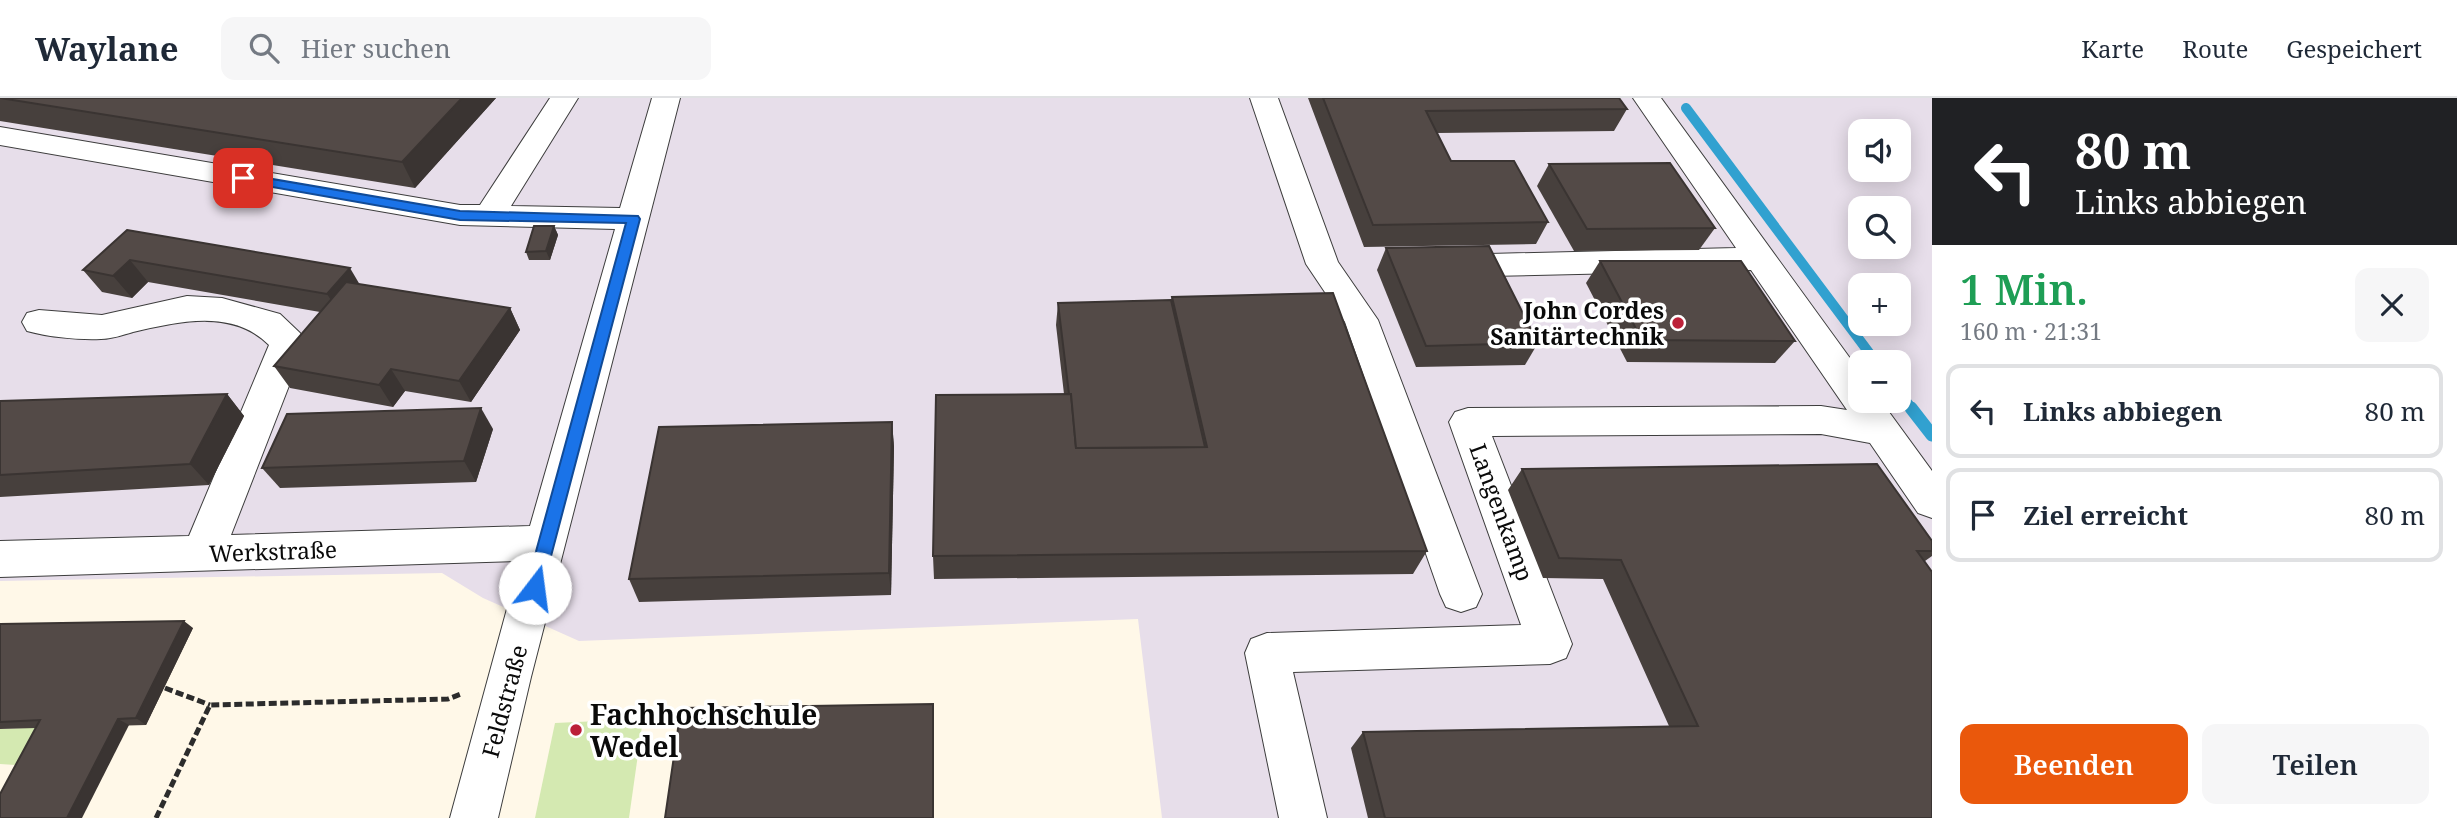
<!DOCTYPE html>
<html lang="de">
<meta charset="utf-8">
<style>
:root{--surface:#fff;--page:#f6f6f7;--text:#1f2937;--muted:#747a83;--line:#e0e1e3;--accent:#ea580c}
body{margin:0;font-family:"Noto Serif",serif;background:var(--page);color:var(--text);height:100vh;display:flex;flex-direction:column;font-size:26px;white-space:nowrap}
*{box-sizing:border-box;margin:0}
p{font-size:23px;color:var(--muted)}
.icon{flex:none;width:38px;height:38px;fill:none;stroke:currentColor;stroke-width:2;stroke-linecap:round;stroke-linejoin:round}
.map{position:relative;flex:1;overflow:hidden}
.side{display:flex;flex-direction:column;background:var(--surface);width:525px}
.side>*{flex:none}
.guide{background:#202124;color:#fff;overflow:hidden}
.fabs{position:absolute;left:1848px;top:21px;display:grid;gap:14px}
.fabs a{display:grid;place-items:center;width:63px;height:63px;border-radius:14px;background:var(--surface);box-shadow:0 4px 18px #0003;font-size:35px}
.pin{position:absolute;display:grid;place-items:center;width:60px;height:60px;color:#fff;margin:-30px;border-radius:14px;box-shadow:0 4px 10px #0006}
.me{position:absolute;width:77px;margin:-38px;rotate:15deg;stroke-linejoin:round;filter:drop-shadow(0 0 5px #0008)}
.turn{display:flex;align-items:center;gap:24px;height:147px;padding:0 28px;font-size:32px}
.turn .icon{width:91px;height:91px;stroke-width:2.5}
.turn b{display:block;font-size:49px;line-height:60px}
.round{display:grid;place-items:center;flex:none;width:74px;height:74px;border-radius:14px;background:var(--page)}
.summary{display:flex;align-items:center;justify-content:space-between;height:119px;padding:0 28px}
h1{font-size:42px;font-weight:600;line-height:52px;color:#1e9e55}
.button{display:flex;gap:14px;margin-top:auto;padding:14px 28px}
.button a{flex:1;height:80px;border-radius:14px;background:var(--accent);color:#fff;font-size:28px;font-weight:600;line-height:80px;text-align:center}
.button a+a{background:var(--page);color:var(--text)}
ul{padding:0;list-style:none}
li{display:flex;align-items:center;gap:21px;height:94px;margin:0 14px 10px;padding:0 14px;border:4px solid var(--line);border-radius:14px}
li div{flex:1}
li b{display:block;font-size:26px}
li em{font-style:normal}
header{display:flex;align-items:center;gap:42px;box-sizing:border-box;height:98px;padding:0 35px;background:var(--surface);border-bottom:2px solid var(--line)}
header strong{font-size:33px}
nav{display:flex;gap:38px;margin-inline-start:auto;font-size:24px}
.search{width:490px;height:63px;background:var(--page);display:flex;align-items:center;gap:18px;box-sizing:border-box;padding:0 24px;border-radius:14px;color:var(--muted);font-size:26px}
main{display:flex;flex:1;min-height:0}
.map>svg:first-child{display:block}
</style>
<header>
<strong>Waylane</strong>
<div class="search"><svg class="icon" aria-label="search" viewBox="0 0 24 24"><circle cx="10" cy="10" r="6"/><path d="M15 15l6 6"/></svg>Hier suchen</div>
<nav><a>Karte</a><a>Route</a><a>Gespeichert</a></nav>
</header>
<main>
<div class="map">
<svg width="1932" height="720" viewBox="0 0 1932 720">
<rect width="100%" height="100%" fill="#fff8e8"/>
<path fill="#e7deea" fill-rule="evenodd" d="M 0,0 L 1932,0 L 1932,720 L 1162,720 L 1138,521 L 579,543 L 483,500 L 442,475 L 0,483 ZM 1860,33 L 1899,33 L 1899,72 L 1860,72 ZM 1860,110 L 1899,110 L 1899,149 L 1860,149 ZM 1860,187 L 1899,187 L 1899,226 L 1860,226 ZM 1860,264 L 1899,264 L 1899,303 L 1860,303 Z"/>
<g fill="#d4e9b1">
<polygon points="643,621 629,720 535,720 555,625"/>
<polygon points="51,629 31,668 0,666 0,631"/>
</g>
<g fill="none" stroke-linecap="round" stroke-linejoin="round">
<g stroke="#31a1d0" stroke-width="10">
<polyline points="1686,10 1876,264"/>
<polyline points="1899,294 1913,312"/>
</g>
<polyline stroke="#31a1d0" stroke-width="13" points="1911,310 1932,337"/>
<g stroke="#3d3d3d" stroke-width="2">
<g id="minor">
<path d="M 550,0 L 578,0 L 511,108 L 620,110 L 652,0 L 680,0 L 531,579 L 498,720 L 450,720 L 520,463 L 0,479 L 0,443 L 189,438 L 269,247 C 232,210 178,224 133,234 C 123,237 111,241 101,241 C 78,242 49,239 27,233 L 22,224 L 27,215 L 39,212 L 102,217 L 187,198 L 222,200 L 280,216 L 300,235 L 306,244 L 231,437 L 530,428 L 615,131 L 460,127 L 0,47 L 0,29 L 460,107 L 480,107 Z"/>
<polygon points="1250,0 1278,0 1338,164 1378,222 1482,496 1476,509 1461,514 1446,509 1440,496 1345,224 1306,166"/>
<polygon points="1633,0 1661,0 1860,274 1860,303 1881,303 1932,373 1932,420 1918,415 1870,345 1821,336 1492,338 1572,546 1566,560 1550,566 1293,574 1327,720 1279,720 1245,555 1251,541 1267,535 1521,527 1449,324 1455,314 1468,310 1821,308 1847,312 1751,172 1489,178 1477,175 1473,167 1477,159 1489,156 1736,150"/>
</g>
</g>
<g stroke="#2c2c2c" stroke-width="5" stroke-dasharray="8 3.5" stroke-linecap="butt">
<polyline points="165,590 210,607"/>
<polyline points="156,720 210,607 448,601 461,596"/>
</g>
<use href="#minor" fill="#fff" fill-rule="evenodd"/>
</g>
<g fill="#47403d">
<polygon points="0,0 496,0 415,90 0,23"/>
<polygon points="1308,0 1619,0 1627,11 1614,33 1437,35 1451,63 1548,124 1536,146 1364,149"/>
<polygon points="1549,66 1715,130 1699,152 1574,153 1537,88"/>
<polygon points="554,128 558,137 550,162 529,162 526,154"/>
<polygon points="127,132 360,186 510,210 520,232 471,304 405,293 393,309 290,290 274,268 320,214 148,184 132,200 102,194 83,172"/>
<polygon points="1386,150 1538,245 1525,267 1416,269 1377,172"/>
<polygon points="1600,163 1795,243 1775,265 1627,264 1586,185"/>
<polygon points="1172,199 1427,453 1413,476 934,481 933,458 1064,296 1056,227 1058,205 1171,202"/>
<polygon points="227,296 244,318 209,387 0,399 0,303"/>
<polygon points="892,324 894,349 891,497 639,504 629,481"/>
<polygon points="493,331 476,384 280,390 262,370"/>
<polygon points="1522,371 1932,443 1932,458 1925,463 1932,720 1368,720 1351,650 1363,634 1669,628 1603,481 1543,480 1508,392"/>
<polygon points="0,526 193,530 146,627 0,631"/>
</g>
<g fill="#3a3432">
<polygon points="462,0 496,0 415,90 402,64"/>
<polygon points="554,128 558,137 550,162 546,153"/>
<polygon points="130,162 148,184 132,200 113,178"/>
<polygon points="350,170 363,192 341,218 327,196"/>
<polygon points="510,210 520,232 471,304 459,283"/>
<polygon points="391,271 405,293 393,309 379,287"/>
<polygon points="227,296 244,318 209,387 190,366"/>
<polygon points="481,310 493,331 476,384 464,363"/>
<polygon points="892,324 894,349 891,497 889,475"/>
<polygon points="184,523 193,530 146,627 136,620"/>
<polygon points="933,606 934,618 934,720 933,720"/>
<polygon points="118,621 129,627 82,720 67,720"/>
</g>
<g fill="#534a47" stroke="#3a3432" stroke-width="2">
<polygon points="0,0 462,0 402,64"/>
<polygon points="1323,0 1619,0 1627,11 1426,13 1451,63 1514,63 1548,124 1373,127"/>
<polygon points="1670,65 1715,130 1587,131 1549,66"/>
<polygon points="534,128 554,128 546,153 526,154"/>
<polygon points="127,132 350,170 327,196 130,162 113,178 83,172"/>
<polygon points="1489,148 1538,245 1426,248 1386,150"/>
<polygon points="1600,163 1741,163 1795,243 1642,242"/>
<polygon points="346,184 510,210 459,283 391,271 379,287 274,268"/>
<polygon points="1333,195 1427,453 933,458 936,297 1071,296 1076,350 1207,349 1172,199"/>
<polygon points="1171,202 1205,349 1076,350 1071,296 1069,296 1058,205"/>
<polygon points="227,296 190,366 0,377 0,303"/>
<polygon points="481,310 464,363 262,370 287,316"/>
<polygon points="892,324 889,475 629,481 659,329"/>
<polygon points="1877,366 1932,443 1932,453 1917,453 1932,474 1932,720 1385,720 1363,634 1698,628 1621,462 1559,460 1522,371"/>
<polygon points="184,523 136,620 118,621 67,720 0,720 0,696 40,622 0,624 0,526"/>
<polygon points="933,606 933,720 665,720 681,610"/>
</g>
<polygon fill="#1a73e8" stroke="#114b97" stroke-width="2" points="243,76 460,113 638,118 640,121 541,496 535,498 528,496 526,490 626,125 460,122 239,83 239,77"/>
<g fill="#bc2038" stroke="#fff" stroke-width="2.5">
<circle cx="1678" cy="225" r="7"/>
<circle cx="576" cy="632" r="7"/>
</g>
<g text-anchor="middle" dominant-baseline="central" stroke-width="7" stroke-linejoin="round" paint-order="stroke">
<g font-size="23" font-weight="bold" fill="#0a0a0a" stroke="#fff" text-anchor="end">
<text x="1664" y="212">John Cordes<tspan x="1664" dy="26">Sanitärtechnik</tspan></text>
</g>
<g font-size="23" fill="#0a0a0a" stroke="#fff">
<text transform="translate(1502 414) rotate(70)">Langenkamp</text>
<text transform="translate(273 453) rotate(-2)">Werkstraße</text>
<text transform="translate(504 603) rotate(-75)">Feldstraße</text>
</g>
<g font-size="28" font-weight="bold" fill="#0a0a0a" stroke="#fff" text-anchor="start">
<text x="590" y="616">Fachhochschule<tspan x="590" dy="32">Wedel</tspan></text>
</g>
</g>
</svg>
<div class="fabs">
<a><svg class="icon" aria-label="sound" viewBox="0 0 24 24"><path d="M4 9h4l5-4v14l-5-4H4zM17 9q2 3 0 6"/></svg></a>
<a><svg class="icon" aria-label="search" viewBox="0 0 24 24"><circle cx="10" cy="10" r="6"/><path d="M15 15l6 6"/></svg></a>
<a>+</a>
<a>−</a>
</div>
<div class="pin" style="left:243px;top:80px;background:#d93025"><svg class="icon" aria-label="arrive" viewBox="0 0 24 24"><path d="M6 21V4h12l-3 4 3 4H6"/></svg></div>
<svg class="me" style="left:535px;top:490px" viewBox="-20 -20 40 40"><circle r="19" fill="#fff"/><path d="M0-13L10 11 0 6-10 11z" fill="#1a73e8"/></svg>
</div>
<section class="side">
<div class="guide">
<div class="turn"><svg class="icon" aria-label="left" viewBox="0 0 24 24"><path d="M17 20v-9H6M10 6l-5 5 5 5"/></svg><div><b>80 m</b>Links abbiegen</div></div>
</div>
<div class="summary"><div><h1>1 Min.</h1><p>160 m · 21:31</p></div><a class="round"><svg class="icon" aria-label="close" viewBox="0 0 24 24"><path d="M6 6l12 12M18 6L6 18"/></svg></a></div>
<ul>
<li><svg class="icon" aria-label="left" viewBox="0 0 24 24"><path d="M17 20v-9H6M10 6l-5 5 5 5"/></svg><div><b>Links abbiegen</b></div><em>80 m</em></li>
<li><svg class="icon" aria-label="arrive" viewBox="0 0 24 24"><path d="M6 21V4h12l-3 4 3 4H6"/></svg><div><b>Ziel erreicht</b></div><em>80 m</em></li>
</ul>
<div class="button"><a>Beenden</a><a>Teilen</a></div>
</section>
</main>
